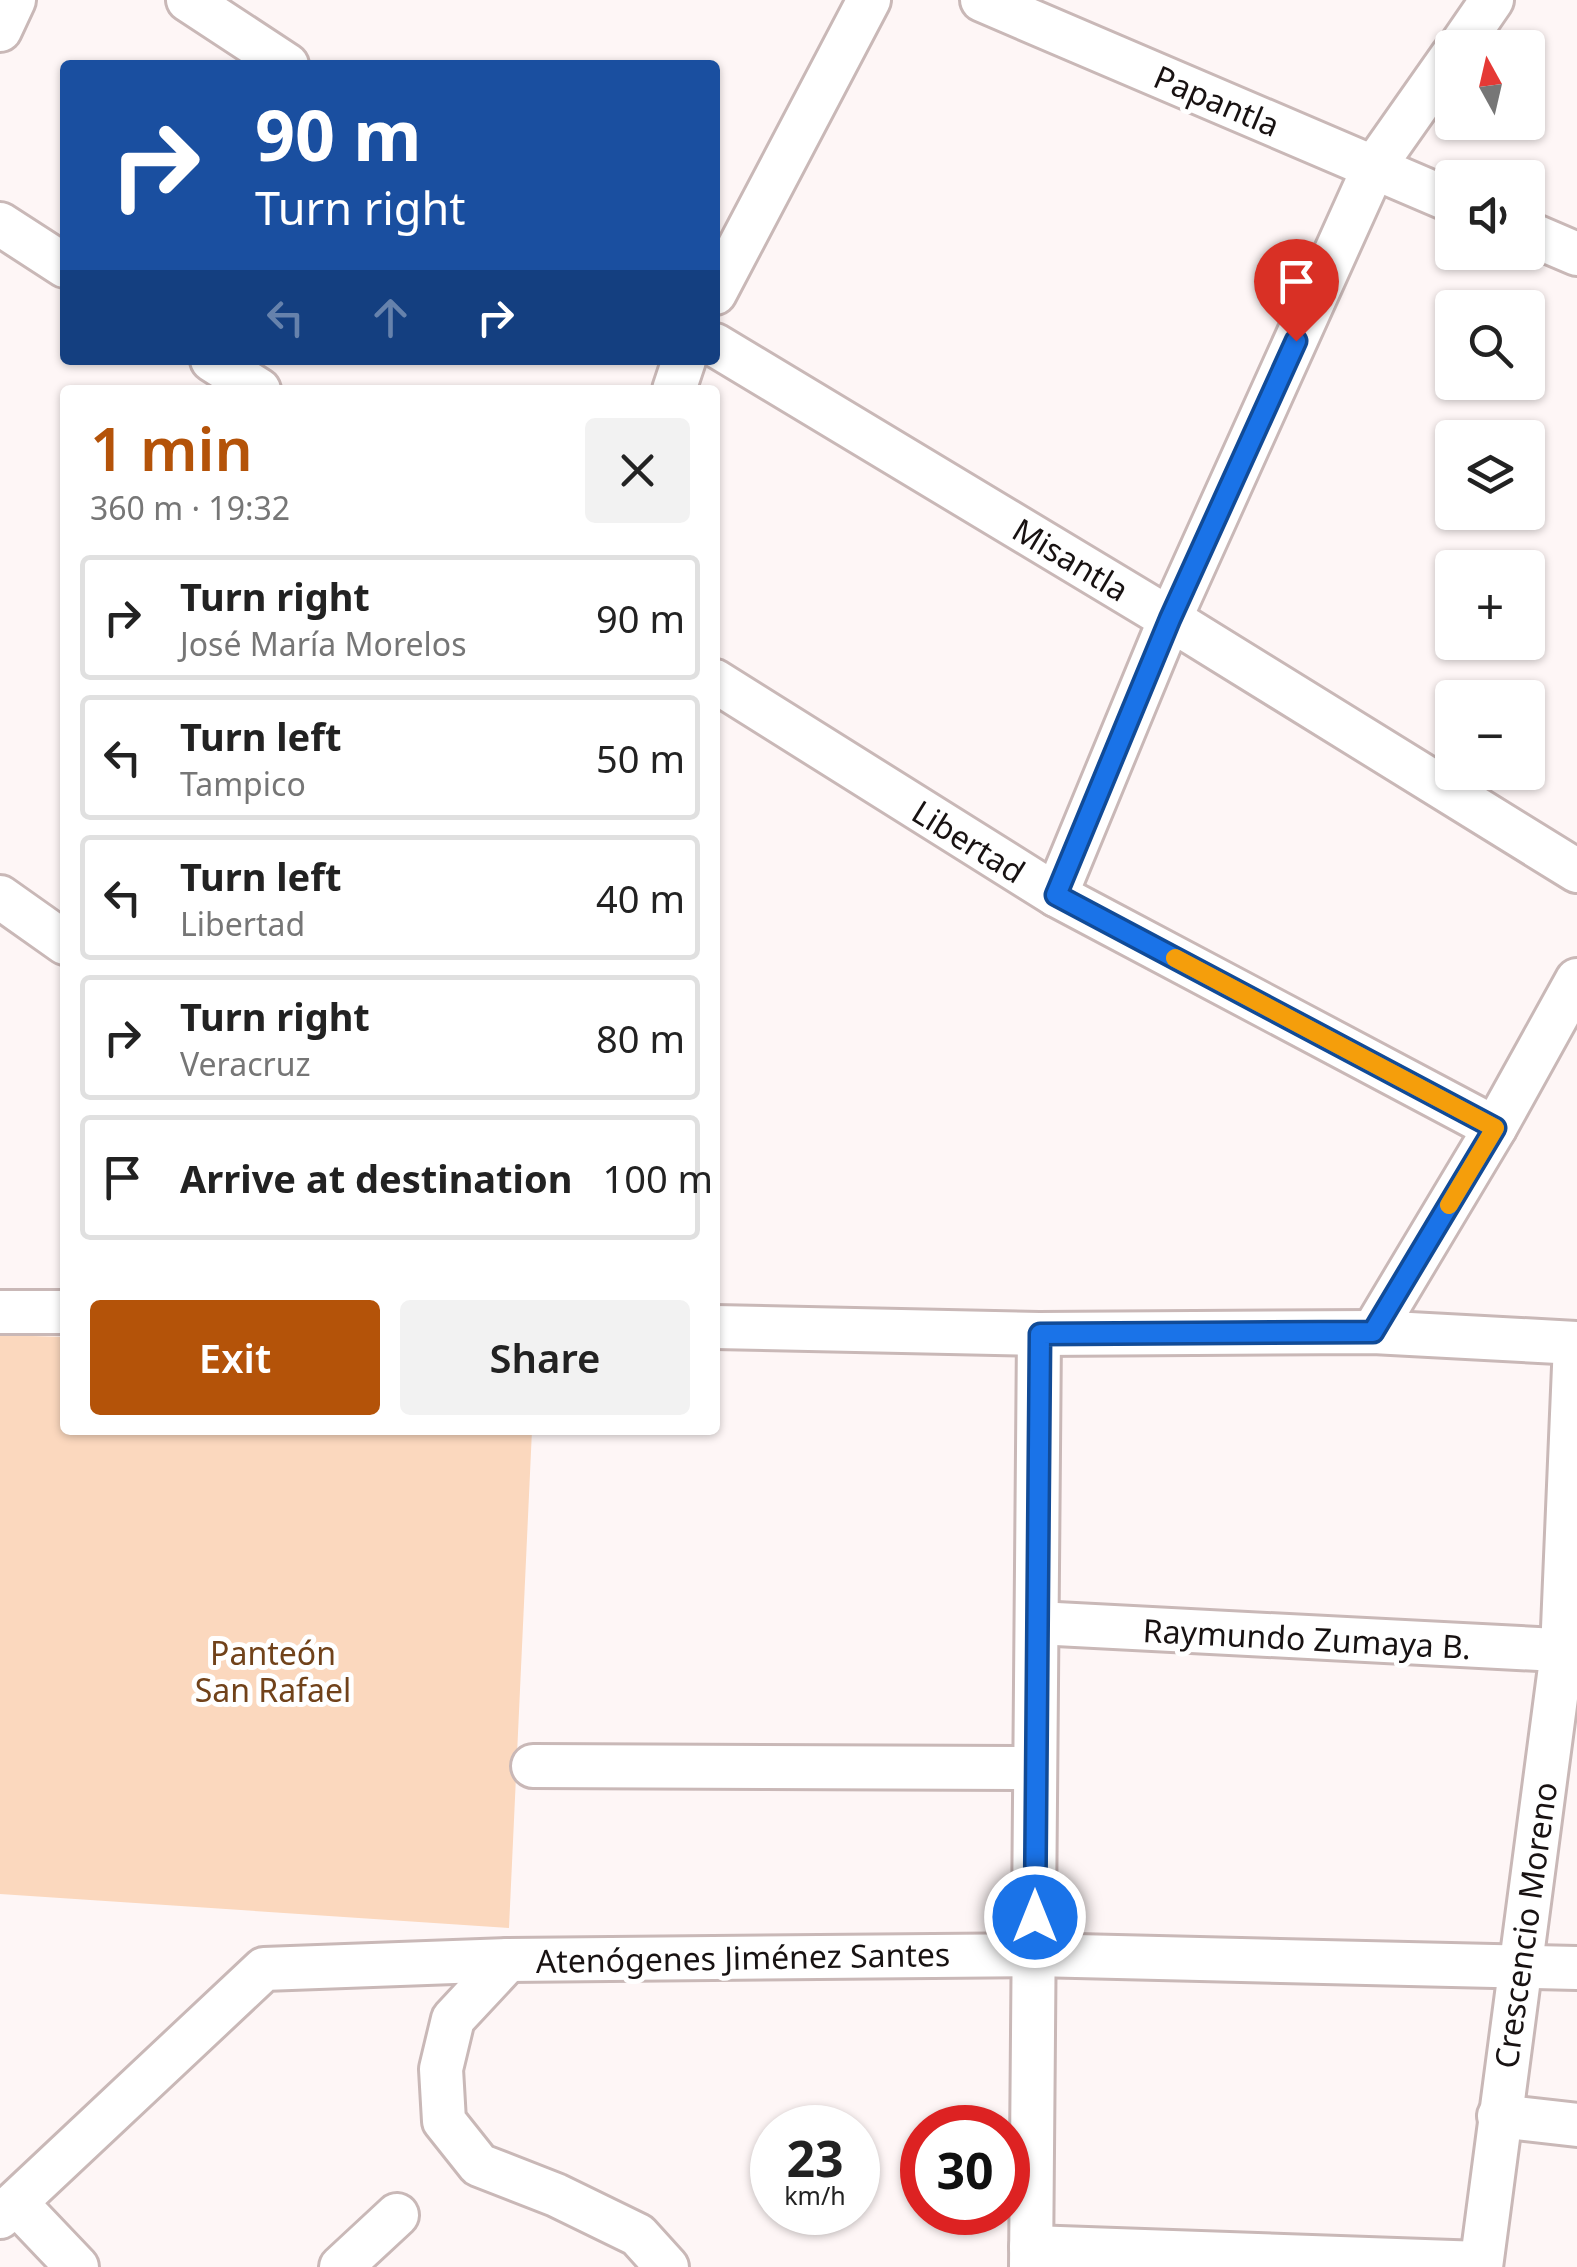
<!DOCTYPE html>
<meta charset="utf-8">
<style>
:root{--surface:#fff;--page:#f2f2f2;--text:#222;--muted:#767676;--line:#e0e0e0;--accent:#b45309}
body{margin:0;font-family:"Noto Sans",sans-serif;background:var(--page);color:var(--text);height:100vh;display:flex;flex-direction:column;font-size:38px;white-space:nowrap}
*{box-sizing:border-box;margin:0}
p{font-size:32px;color:var(--muted)}
.icon{flex:none;width:55px;height:55px;fill:none;stroke:currentColor;stroke-width:2;stroke-linecap:round;stroke-linejoin:round}
.map{position:relative;flex:1;overflow:hidden}
.sheet{position:absolute;left:60px;top:385px;width:660px;height:1050px;display:flex;flex-direction:column;background:var(--surface);border-radius:10px;box-shadow:0 2px 8px #0004}
.sheet>*{flex:none}
.top-card{position:absolute;left:60px;top:60px;width:660px;height:305px;border-radius:10px;box-shadow:0 2px 8px #0004;background:#1a4fa0;color:#fff;overflow:hidden}
.needle{width:65px;rotate:352deg}
.controls{position:absolute;left:1435px;top:30px;display:grid;gap:20px}
.controls a{display:grid;place-items:center;width:110px;height:110px;border-radius:10px;background:var(--surface);box-shadow:0 2px 8px #0004;font-size:50px}
.speed{position:absolute;left:750px;top:2105px;display:flex;gap:20px;font-size:50px;font-weight:700;text-align:center}
.speed>*{display:grid;place-content:center;width:130px;height:130px;border-radius:50%;background:var(--surface);box-shadow:0 2px 8px #0004;line-height:1}
.speed small{font-size:25px;font-weight:400}
.speed .limit{border:15px solid #d22;background:#fff;color:#111}
.pin{position:absolute;display:grid;place-items:center;width:85px;height:85px;color:#fff;margin:-102px -42px;border-radius:50% 50% 50% 0;rotate:-45deg;box-shadow:0 0 10px #0007}
.pin .icon{rotate:45deg}
.me{position:absolute;width:110px;margin:-55px;rotate:0deg;stroke-linejoin:round;filter:drop-shadow(0 0 8px #0008)}
.turn{display:flex;align-items:center;gap:35px;height:210px;padding:0 30px;font-size:45px}
.turn .icon{width:130px;height:130px;stroke-width:2.5}
.turn b{display:block;font-size:70px;line-height:85px}
.lanes{display:flex;align-items:center;height:95px;padding:0 30px;background:#0003;justify-content:center;gap:50px;direction:ltr}
.lanes .off{opacity:.35}
.round{display:grid;place-items:center;flex:none;width:105px;height:105px;border-radius:10px;background:var(--page)}
.summary{display:flex;align-items:center;justify-content:space-between;height:170px;padding:0 30px}
h1{font-size:60px;font-weight:600;line-height:75px;color:var(--accent)}
.button{display:flex;gap:20px;margin-top:auto;padding:20px 30px}
.button a{flex:1;height:115px;border-radius:10px;background:var(--accent);color:#fff;font-size:40px;font-weight:600;line-height:115px;text-align:center}
.button a+a{background:var(--page);color:var(--text)}
ul{padding:0;list-style:none}
li{display:flex;align-items:center;gap:30px;height:125px;margin:0 20px 15px;padding:0 10px;border:5px solid var(--line);border-radius:10px}
li div{flex:1}
li b{display:block;font-size:38px}
li em{font-style:normal}
.map>svg:first-child{display:block}
</style>
<div class="map">
<svg width="1577" height="2267" viewBox="0 0 1577 2267">
<rect width="100%" height="100%" fill="#fef6f6"/>
<polygon fill="#fbd8be" points="0,1335 65,1337 65,1430 532,1430 509,1928 0,1894"/>
<g fill="none" stroke-linecap="round" stroke-linejoin="round">
<g stroke="#c9b8b7" stroke-width="48">
<g id="minor">
<polyline points="188,0 287,65"/>
<polyline points="982,0 1452,201"/>
<polyline points="0,30 14,0"/>
<polyline points="1459,48 1492,0"/>
<polyline points="0,224 65,266"/>
<polyline points="1528,233 1577,254"/>
<polyline points="715,293 869,0"/>
<polyline points="715,345 1170,619 1577,871"/>
<polyline points="212,360 259,390"/>
<polyline points="674,390 684,360"/>
<polyline points="715,681 1056,895 1495,1128"/>
<polyline points="1056,895 1170,619 1374,167 1452,56"/>
<polyline points="0,897 65,943"/>
<polyline points="0,1312 65,1312"/>
<polyline points="715,1327 1039,1334 1373,1332 1577,1343"/>
<polyline points="1373,1332 1495,1128 1577,980"/>
<polyline points="1037,1623 1577,1651"/>
<polyline points="533,1766 1035,1768"/>
<polyline points="508,1960 453,2019 441,2069 444,2121 479,2165 556,2195 638,2235 667,2267"/>
<polyline points="1499,2116 1577,2125"/>
<polyline points="16,2203 77,2267"/>
<polyline points="0,2217 264,1969 508,1960 1035,1955 1577,1968"/>
<polyline points="1031,2247 1481,2263"/>
<polyline points="341,2267 397,2215"/>
<polyline points="1031,2267 1039,1334"/>
<polyline points="1481,2267 1562,1652 1575,1343"/>
</g>
</g>
<use href="#minor" stroke="#fff" stroke-width="42"/>
</g>
<g fill="none" stroke-linecap="round" stroke-linejoin="round">
<g stroke="#114b97" stroke-width="25">
<polyline id="route" points="1035,1917 1040,1334 1373,1332 1495,1128 1056,895 1170,619 1296,341"/>
</g>
<use href="#route" stroke="#1a73e8" stroke-width="18"/>
<polyline stroke="#f59e0b" stroke-width="18" points="1175,958 1495,1128 1449,1205"/>
</g>
<g text-anchor="middle" dominant-baseline="central" stroke-width="10" stroke-linejoin="round" paint-order="stroke">
<g font-size="32" fill="#181212" stroke="#fff">
<text transform="translate(1217 100) rotate(23)">Papantla</text>
<text transform="translate(1071 559) rotate(31)">Misantla</text>
<text transform="translate(969 841) rotate(32)">Libertad</text>
<text transform="translate(1307 1638) rotate(3)">Raymundo Zumaya B.</text>
<text transform="translate(1525 1925) rotate(-82)">Crescencio Moreno</text>
<text transform="translate(743 1957) rotate(-1)">Atenógenes Jiménez Santes</text>
</g>
<g font-size="32" fill="#71421a" stroke="#fff">
<text x="273" y="1652">Panteón<tspan x="273" dy="37">San Rafael</tspan></text>
</g>
</g>
</svg>
<div class="controls">
<a><svg class="needle" viewBox="-14 -14 28 28"><path d="M0-13l5 13h-10z" fill="#e53935"/><path d="M0 13l5-13h-10z" fill="#767676"/></svg></a>
<a><svg class="icon" aria-label="sound" viewBox="0 0 24 24"><path d="M4 9h4l5-4v14l-5-4H4zM17 9q2 3 0 6"/></svg></a>
<a><svg class="icon" aria-label="search" viewBox="0 0 24 24"><circle cx="10" cy="10" r="6"/><path d="M15 15l6 6"/></svg></a>
<a><svg class="icon" aria-label="layers" viewBox="0 0 24 24"><path d="M12 4l9 5-9 5-9-5zM3 14l9 5 9-5"/></svg></a>
<a>+</a>
<a>−</a>
</div>
<div class="speed"><div>23<small>km/h</small></div><div class="limit">30</div></div>
<div class="pin" style="left:1296px;top:341px;background:#d93025"><svg class="icon" aria-label="arrive" viewBox="0 0 24 24"><path d="M6 21V4h12l-3 4 3 4H6"/></svg></div>
<svg class="me" style="left:1035px;top:1917px" viewBox="-20 -20 40 40"><circle r="17" fill="#1a73e8" stroke="#fff" stroke-width="3"/><path d="M0-11L8 9 0 5-8 9z" fill="#fff"/></svg>
<div class="top-card">
<div class="turn"><svg class="icon" aria-label="right" viewBox="0 0 24 24"><path d="M7 20v-9h11M14 6l5 5-5 5"/></svg><div><b>90 m</b>Turn right</div></div>
<div class="lanes"><svg class="icon off" aria-label="left" viewBox="0 0 24 24"><path d="M17 20v-9H6M10 6l-5 5 5 5"/></svg><svg class="icon off" aria-label="ahead" viewBox="0 0 24 24"><path d="M12 20V5M6 11l6-6 6 6"/></svg><svg class="icon" aria-label="right" viewBox="0 0 24 24"><path d="M7 20v-9h11M14 6l5 5-5 5"/></svg></div>
</div>
<section class="sheet">
<div class="summary"><div><h1>1 min</h1><p>360 m · 19:32</p></div><a class="round"><svg class="icon" aria-label="close" viewBox="0 0 24 24"><path d="M6 6l12 12M18 6L6 18"/></svg></a></div>
<ul>
<li><svg class="icon" aria-label="right" viewBox="0 0 24 24"><path d="M7 20v-9h11M14 6l5 5-5 5"/></svg><div><b>Turn right</b><p>José María Morelos</p></div><em>90 m</em></li>
<li><svg class="icon" aria-label="left" viewBox="0 0 24 24"><path d="M17 20v-9H6M10 6l-5 5 5 5"/></svg><div><b>Turn left</b><p>Tampico</p></div><em>50 m</em></li>
<li><svg class="icon" aria-label="left" viewBox="0 0 24 24"><path d="M17 20v-9H6M10 6l-5 5 5 5"/></svg><div><b>Turn left</b><p>Libertad</p></div><em>40 m</em></li>
<li><svg class="icon" aria-label="right" viewBox="0 0 24 24"><path d="M7 20v-9h11M14 6l5 5-5 5"/></svg><div><b>Turn right</b><p>Veracruz</p></div><em>80 m</em></li>
<li><svg class="icon" aria-label="arrive" viewBox="0 0 24 24"><path d="M6 21V4h12l-3 4 3 4H6"/></svg><div><b>Arrive at destination</b></div><em>100 m</em></li>
</ul>
<div class="button"><a>Exit</a><a>Share</a></div>
</section>
</div>
